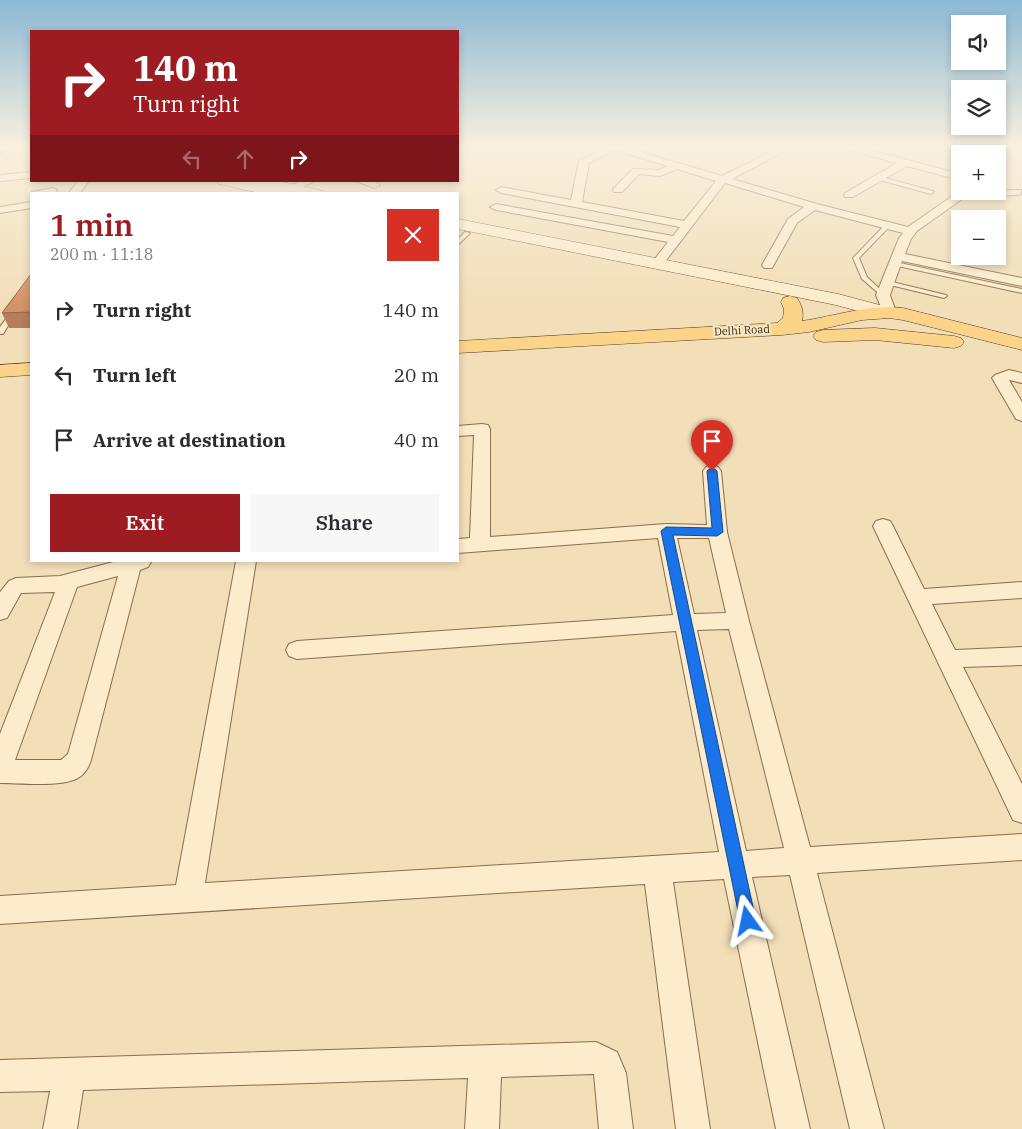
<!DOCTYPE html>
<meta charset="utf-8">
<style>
:root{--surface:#fff;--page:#f7f7f7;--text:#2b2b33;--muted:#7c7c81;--accent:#9d1c22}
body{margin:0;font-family:"IBM Plex Serif",serif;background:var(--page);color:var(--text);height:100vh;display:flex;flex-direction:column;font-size:19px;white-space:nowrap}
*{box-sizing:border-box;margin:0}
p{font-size:16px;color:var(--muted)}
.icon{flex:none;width:28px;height:28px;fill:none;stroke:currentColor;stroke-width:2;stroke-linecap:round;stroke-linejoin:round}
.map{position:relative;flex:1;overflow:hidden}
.side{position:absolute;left:30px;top:192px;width:429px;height:370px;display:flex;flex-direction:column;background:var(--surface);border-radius:0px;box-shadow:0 2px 8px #0003}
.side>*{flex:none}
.banner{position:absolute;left:30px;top:30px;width:429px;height:152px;border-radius:0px;box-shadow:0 2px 8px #0003;background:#9d1c22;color:#fff;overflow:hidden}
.buttons{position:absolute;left:951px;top:15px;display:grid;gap:10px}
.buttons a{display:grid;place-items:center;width:55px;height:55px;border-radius:0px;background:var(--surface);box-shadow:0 2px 8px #0003;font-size:25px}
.pin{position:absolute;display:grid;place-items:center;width:42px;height:42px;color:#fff;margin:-51px -21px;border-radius:50% 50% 50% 0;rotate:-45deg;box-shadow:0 0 5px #0007}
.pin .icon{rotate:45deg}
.me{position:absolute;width:55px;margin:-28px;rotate:348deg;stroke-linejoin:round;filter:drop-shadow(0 0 4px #0008)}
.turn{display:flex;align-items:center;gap:18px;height:105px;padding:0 20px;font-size:22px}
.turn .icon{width:65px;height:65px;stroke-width:2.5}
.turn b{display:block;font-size:35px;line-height:42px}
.lanes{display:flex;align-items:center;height:48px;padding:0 20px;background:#0003;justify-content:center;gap:25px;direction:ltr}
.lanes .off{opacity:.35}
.round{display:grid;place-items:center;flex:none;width:52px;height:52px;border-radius:0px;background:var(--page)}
.summary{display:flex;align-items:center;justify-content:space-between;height:85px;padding:0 20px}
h1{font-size:30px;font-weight:600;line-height:38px;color:var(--accent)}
.action{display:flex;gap:10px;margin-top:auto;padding:10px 20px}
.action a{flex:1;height:58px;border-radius:0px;background:var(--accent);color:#fff;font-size:20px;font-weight:600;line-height:58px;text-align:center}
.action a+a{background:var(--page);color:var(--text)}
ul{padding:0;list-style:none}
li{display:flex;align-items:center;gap:15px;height:65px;padding:0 20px}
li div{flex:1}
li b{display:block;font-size:19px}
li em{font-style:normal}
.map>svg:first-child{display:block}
</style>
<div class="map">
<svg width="1022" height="1129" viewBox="0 0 1022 1129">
<rect width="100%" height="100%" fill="#f2deb7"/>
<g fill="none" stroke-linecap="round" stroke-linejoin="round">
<g stroke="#886d52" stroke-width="2">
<g id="lane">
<polygon points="878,176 933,191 934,192 931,194 876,179"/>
<polygon points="886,224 891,225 859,258 867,277 886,295 883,297 862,279 853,258"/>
<polygon points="465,232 470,233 460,243 458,244 458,239"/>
<polygon points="895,262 1022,289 1022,293 893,265 892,264"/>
<polygon points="888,281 946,295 947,296 944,298 886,284 885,283"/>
<polygon points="11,312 16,313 3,334 0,334 0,327"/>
</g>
</g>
<g stroke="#886d52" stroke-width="2">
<g id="street">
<polygon points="0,147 11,147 0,153"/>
<path d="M 607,147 L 624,147 L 722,176 L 780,147 L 792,147 L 732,179 L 817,204 L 908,227 L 958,192 L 1021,190 L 1021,194 L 1017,195 L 965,197 L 917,231 L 911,239 L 905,254 L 1022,278 L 1022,286 L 902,261 L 890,295 L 896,312 L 894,315 L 884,315 L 876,295 L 899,238 L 903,233 L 815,210 L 797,223 L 772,268 L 764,268 L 762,265 L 788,219 L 804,207 L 725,183 L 661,267 L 657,268 L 651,264 L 668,242 L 496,210 L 490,207 L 496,204 L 673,236 L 680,227 L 501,193 L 496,190 L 501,187 L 571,200 L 579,161 ZM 615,150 L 667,166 L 659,170 L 633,169 L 614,188 L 613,190 L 614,192 L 622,192 L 639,174 L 660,176 L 677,169 L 716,181 L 684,221 L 582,202 L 589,163 Z"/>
<polygon points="844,147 859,147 960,174 960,180 907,166 853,197 845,197 844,195 845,193 897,163 846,149"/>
<polygon points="31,172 31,178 0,181 0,175"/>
<polygon points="78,181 89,181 79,194 68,194"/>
<polygon points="300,181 314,181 291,194 277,194"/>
<polygon points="355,181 373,181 380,185 375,188"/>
<polygon points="52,188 56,189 57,191 56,193 31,194 32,192"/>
<polygon points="31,202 31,208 0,213 0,207"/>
<polygon points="1009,370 1022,373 1022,383 1009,380 1022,402 1022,421 1016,419 992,378 995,375"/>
<path d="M 482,424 L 488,425 L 490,429 L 490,537 L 666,524 L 707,525 L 703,471 L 706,467 L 712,465 L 718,467 L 721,471 L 727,532 L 749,621 L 810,847 L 1022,834 L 1022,860 L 817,873 L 884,1129 L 850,1129 L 790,875 L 752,877 L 810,1129 L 776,1129 L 724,879 L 673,882 L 710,1129 L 676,1129 L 645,884 L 0,924 L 0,896 L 176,885 L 236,561 L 256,561 L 205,883 L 719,852 L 676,631 L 297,659 L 289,656 L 286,650 L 289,644 L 297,641 L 673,615 L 658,538 L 458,553 L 458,539 L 470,538 L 474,435 L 458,436 L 458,426 ZM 677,538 L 709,538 L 726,613 L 694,614 ZM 729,629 L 784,848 L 746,851 L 697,630 Z"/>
<polygon points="883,519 890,521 893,526 924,589 1022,582 1022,598 932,604 955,650 1022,647 1022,665 963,667 1022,784 1022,823 1013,820 873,526 876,521"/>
<path d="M 117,561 L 151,562 L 148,567 L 140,570 L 91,760 C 89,766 86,772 81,776 C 67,788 19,783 0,783 L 0,734 L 55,592 L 21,593 L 7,618 L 0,620 L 0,592 L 9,581 L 16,578 L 60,576 ZM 118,576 L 68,754 L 61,760 L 15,760 L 77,587 Z"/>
<polygon points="596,1042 617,1052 626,1073 633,1129 599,1129 594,1074 501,1077 499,1129 465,1129 468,1078 83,1090 77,1129 43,1129 50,1091 0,1092 0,1060"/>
</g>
</g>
<g stroke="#6a4e35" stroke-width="1">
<g id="secondary">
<polygon points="217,181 279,181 323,191 325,194 297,194 282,191 282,194 264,194 219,184"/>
<polygon points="458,219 838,294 891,308 893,312 891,316 884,318 836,305 458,229"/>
</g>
</g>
<g stroke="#553b27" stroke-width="1">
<g id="primary">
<path d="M 790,296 L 797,298 C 802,305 804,313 802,321 C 836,316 868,304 903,308 L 1022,338 L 1022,350 L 903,320 L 889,318 L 862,320 L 809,332 L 782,335 L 458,353 L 458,341 L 777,323 L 783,318 L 784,309 L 781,302 L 783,298 Z"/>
<polygon points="875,328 954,336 961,338 964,342 961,346 954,348 875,340 823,342 816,340 813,336 816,332 823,330"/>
<polygon points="31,363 31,375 0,377 0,365"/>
</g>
</g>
<use href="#lane" fill="#fceccb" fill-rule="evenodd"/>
<use href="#street" fill="#fceccb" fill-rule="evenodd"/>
<use href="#secondary" fill="#fceccb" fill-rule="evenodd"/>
<use href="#primary" fill="#fbd389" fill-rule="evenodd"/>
</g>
<polygon fill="#b67e5a" points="31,274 31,328 9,328 2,313"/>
<polygon fill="#d49269" stroke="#94664a" points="31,274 31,312 2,313"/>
<linearGradient id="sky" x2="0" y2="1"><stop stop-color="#8ab9d4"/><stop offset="0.48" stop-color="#f9f0df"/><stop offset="1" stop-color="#f9f0df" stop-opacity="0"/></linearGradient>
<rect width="1022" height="305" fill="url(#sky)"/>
<polygon fill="#1a73e8" stroke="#114b97" points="712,467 717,471 723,532 717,536 673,535 756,921 754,927 748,930 742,927 740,921 661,531 666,527 712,528 707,471"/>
<g text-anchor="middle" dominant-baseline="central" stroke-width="4" stroke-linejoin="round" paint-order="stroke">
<g font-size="11" fill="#362518" stroke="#f8e8c8">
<text transform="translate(742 330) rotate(-3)">Delhi Road</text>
</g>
</g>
</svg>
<div class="buttons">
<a><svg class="icon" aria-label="sound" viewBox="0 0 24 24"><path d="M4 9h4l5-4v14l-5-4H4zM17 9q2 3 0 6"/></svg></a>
<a><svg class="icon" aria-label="layers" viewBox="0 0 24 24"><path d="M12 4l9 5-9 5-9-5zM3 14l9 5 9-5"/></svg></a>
<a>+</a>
<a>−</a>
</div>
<div class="pin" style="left:712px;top:471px;background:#d93025"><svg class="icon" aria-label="arrive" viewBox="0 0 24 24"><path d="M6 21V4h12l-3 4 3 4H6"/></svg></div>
<svg class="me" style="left:748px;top:921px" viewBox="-20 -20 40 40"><path d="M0-17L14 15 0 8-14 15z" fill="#1a73e8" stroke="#fff" stroke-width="4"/></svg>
<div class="banner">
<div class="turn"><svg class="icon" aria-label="right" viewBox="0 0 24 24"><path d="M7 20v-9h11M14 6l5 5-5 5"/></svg><div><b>140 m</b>Turn right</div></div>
<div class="lanes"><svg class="icon off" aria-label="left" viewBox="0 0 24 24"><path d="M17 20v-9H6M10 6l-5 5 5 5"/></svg><svg class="icon off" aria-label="ahead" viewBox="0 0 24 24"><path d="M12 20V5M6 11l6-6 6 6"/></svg><svg class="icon" aria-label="right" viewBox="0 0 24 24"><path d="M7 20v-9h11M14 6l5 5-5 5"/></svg></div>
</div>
<section class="side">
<div class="summary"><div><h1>1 min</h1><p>200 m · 11:18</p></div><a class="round" style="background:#d93025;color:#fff"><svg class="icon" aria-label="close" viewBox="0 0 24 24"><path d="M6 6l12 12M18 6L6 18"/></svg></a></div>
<ul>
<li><svg class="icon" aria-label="right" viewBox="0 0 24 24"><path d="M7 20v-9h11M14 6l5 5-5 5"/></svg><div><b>Turn right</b></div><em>140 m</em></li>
<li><svg class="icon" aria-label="left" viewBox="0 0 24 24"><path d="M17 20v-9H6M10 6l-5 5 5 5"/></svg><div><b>Turn left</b></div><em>20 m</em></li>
<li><svg class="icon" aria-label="arrive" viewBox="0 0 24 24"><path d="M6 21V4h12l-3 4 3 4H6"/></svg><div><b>Arrive at destination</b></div><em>40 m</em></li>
</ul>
<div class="action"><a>Exit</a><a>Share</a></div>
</section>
</div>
